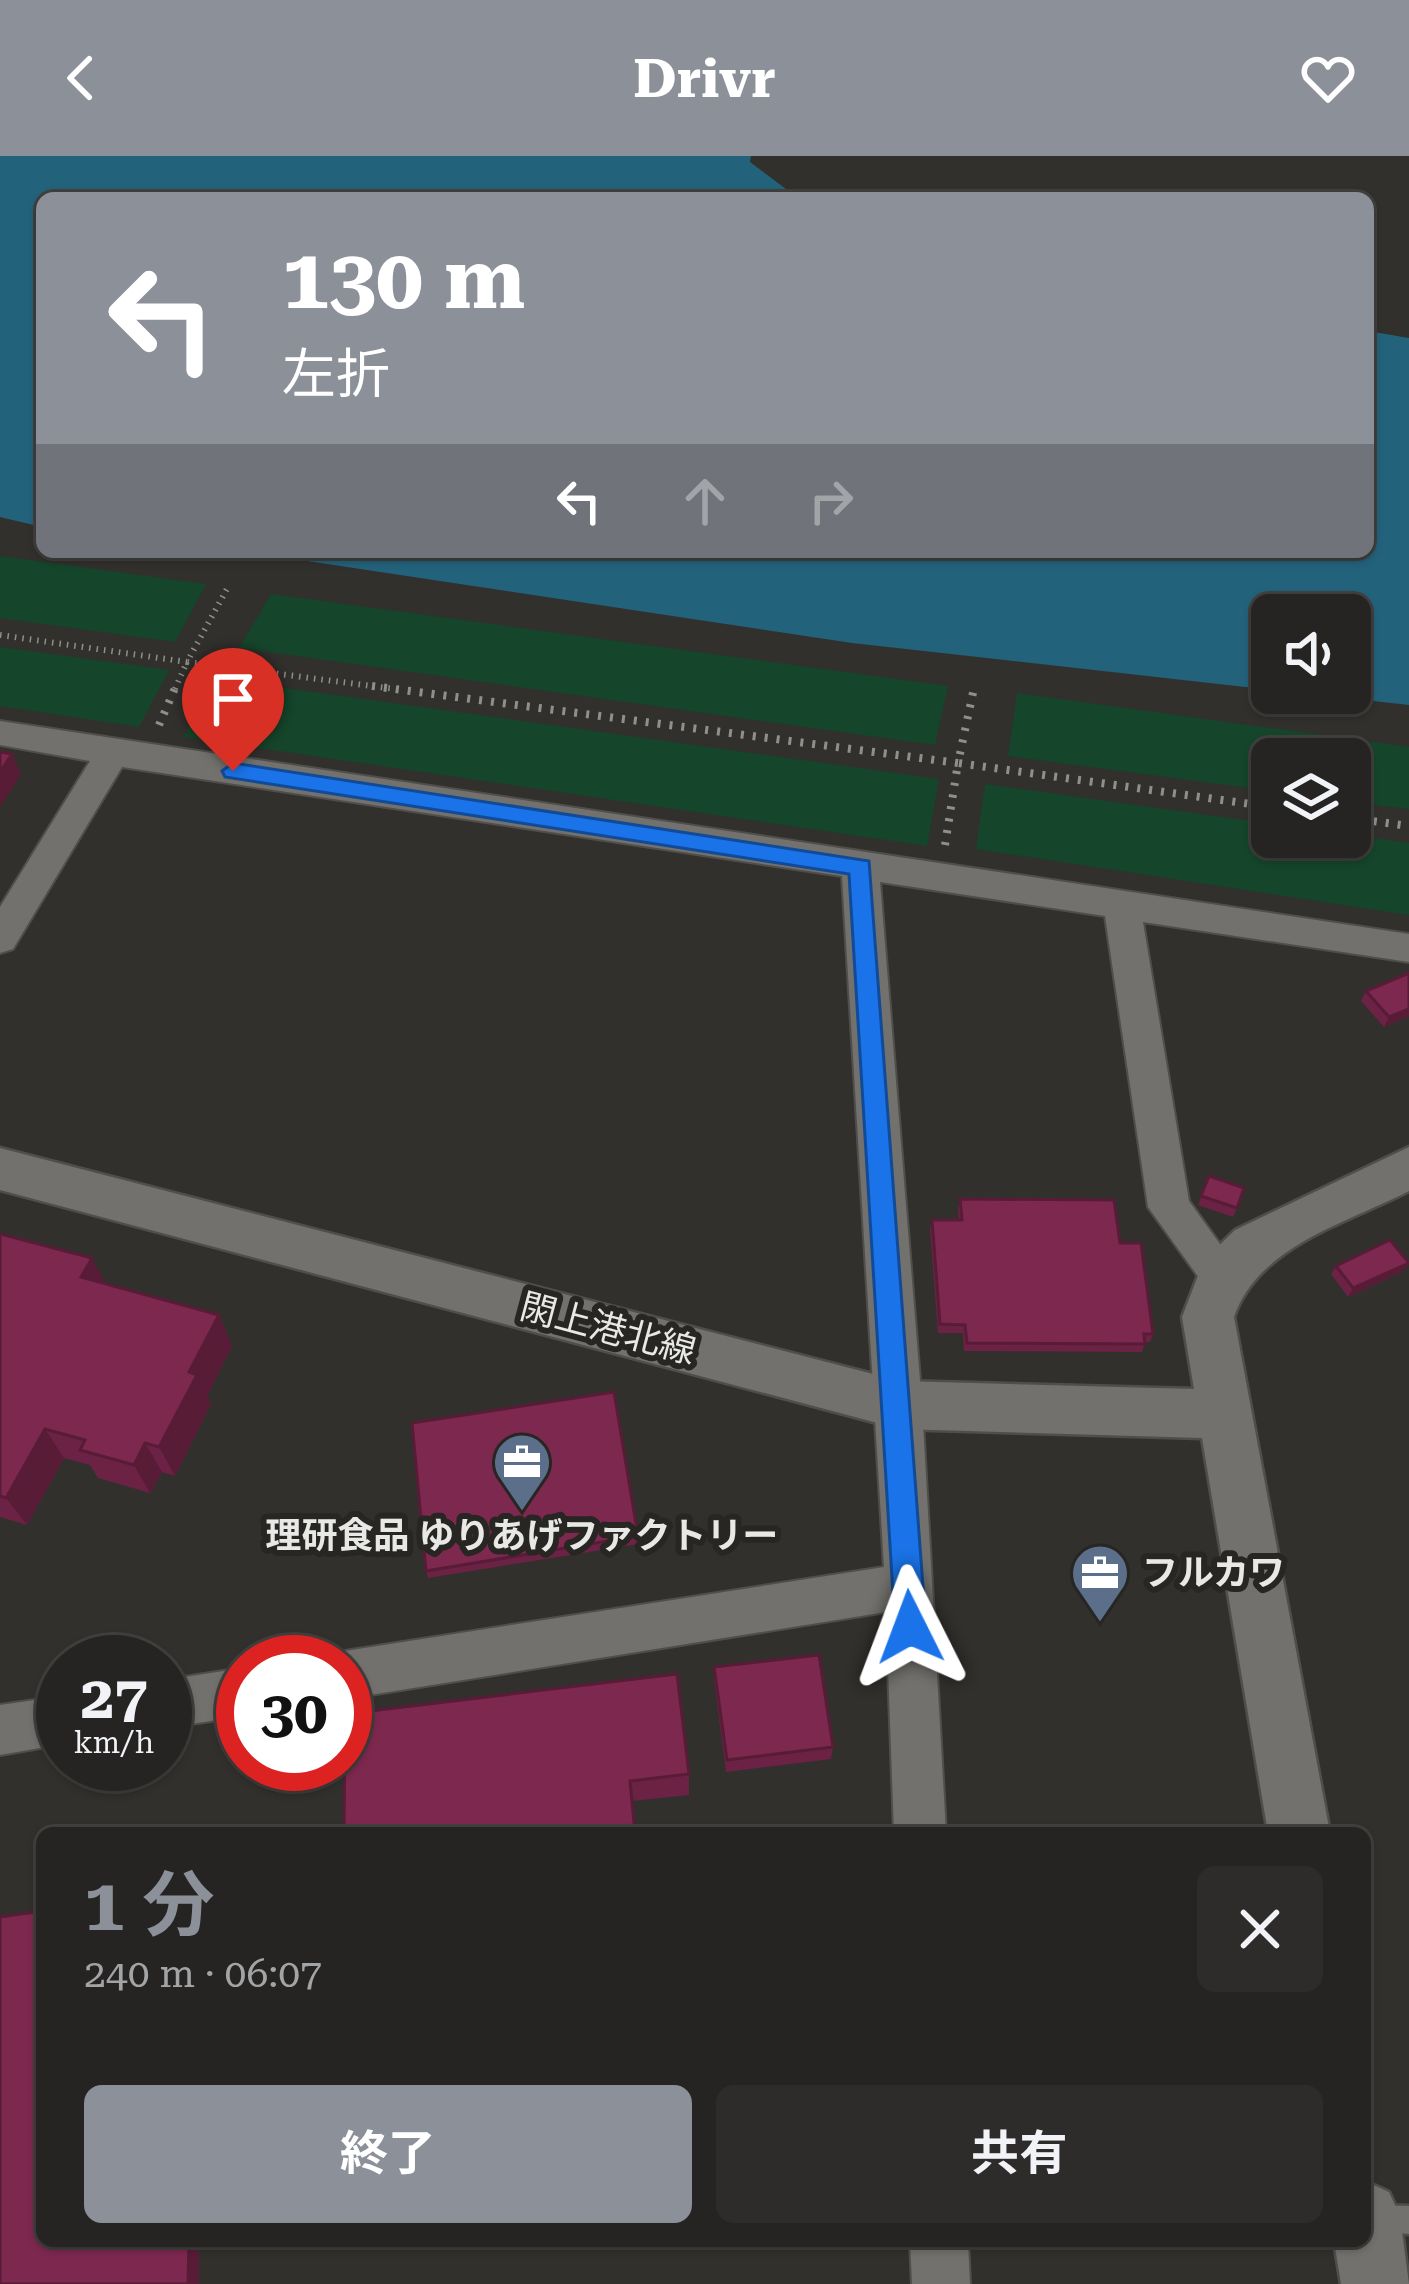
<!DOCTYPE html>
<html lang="ja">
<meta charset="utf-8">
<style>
:root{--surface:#252422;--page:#2d2c2a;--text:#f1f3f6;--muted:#a3a4a5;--line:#424140;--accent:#8c9099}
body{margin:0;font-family:"Roboto Serif","Noto Sans JP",serif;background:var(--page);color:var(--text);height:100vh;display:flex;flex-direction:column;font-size:45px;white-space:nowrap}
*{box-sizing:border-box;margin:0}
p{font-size:39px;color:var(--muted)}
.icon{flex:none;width:66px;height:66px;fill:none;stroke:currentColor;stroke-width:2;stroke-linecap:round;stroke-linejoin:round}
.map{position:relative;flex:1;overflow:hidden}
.side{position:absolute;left:36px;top:1671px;width:1335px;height:420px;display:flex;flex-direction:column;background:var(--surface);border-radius:18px;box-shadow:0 3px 9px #0004,0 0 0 3px var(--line)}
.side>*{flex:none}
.banner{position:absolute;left:36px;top:36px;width:1338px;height:366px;border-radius:18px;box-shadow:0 3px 9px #0004,0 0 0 3px var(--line);background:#8c9099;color:#fff;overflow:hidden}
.tools{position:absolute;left:1251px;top:438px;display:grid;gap:24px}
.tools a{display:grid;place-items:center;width:120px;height:120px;border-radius:18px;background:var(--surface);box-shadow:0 3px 9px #0004,0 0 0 3px var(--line);font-size:60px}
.speed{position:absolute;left:36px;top:1479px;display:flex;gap:24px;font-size:60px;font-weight:700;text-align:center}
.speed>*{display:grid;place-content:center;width:156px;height:156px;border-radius:50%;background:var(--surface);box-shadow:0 3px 9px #0004,0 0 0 3px var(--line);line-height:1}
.speed small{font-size:30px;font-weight:400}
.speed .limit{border:18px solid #d22;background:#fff;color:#111}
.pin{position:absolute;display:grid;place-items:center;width:102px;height:102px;color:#fff;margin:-123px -51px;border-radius:50% 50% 50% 0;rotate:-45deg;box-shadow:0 0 12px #0007}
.pin .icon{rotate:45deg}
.me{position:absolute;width:132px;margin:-66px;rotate:357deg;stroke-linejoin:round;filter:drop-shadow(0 0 9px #0008)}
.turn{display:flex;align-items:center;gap:42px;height:252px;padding:0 48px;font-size:54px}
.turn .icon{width:156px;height:156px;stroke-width:2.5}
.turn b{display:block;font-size:84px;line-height:102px}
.lanes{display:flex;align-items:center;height:114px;padding:0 48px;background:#0003;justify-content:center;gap:60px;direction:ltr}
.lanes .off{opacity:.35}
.round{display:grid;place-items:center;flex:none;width:126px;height:126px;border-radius:18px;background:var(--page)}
.head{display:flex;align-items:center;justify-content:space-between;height:204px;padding:0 48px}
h1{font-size:72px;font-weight:700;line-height:90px;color:var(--accent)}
.primary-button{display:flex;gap:24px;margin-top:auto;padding:24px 48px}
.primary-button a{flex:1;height:138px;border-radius:18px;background:var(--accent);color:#fff;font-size:48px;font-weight:700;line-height:138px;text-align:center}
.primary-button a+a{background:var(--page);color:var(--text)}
header{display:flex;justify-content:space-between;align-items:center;height:156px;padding:0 48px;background:var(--accent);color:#fff;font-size:54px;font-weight:700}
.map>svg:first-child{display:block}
</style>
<header><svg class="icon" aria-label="back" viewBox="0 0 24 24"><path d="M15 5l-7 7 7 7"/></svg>Drivr<svg class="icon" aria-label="heart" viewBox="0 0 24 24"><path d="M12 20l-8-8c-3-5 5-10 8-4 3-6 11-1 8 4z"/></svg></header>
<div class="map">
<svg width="1409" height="2128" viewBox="0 0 1409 2128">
<rect width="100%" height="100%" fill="#31302d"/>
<g fill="#15452a">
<polygon points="0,400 206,428 175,486 0,462"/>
<polygon points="271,438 948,530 935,589 239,492"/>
<polygon points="0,491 169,514 139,571 0,550"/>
<polygon points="213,522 939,623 927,690 184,581"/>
<polygon points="1017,537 1409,591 1409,653 1350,646 1350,603 1272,603 1272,635 1008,600"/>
<polygon points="985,628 1272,668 1272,681 1350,679 1409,687 1409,759 976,693"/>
</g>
<g fill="#23627b">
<polygon points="0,0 751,0 750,6 798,42 42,42 42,371 0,361"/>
<polygon points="1368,175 1409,182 1409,549 1302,537 1350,537 1350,459 1272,459 1272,534 852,487 247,396 1368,396"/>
</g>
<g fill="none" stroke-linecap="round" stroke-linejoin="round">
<g stroke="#4f4e4b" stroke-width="5">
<polygon id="service" points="1372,2049 1409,2050 1409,2078 1365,2074 1365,2052"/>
</g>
<g stroke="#4f4e4b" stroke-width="4">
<g id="minor">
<polygon points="0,565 1409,778 1409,806 1143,766 1189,1045 1243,1120 1237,1133 1222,1138 1207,1133 1148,1051 1105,760 880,726 922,1249 946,1677 894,1677 886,1456 345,1543 345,1506 326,1506 345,1495 884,1411 842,720 122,611 13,793 0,797 0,751 90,605 0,589"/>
<polygon points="243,1512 243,1560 165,1572 165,1524"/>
<polygon points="63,1540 63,1588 0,1599 0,1549"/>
<polygon points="910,2085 968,2085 970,2128 912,2128"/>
</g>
</g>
<g stroke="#4f4e4b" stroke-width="5">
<g id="tertiary">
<path d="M 1409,991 L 1409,1035 C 1347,1067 1258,1090 1234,1161 L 1330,1677 L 1268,1677 L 1202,1282 L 900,1273 L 0,1034 L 0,992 L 900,1225 L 1194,1233 L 1182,1161 L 1204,1104 L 1235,1074 Z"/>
<polygon points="1365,2025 1389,2036 1400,2060 1409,2128 1341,2128 1334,2085 1365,2085"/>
</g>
</g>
<g stroke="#8f8f8c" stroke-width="6" stroke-dasharray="1.5 6" stroke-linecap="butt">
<polyline points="0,479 187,506 228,431"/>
<polyline points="175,533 187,506 395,533"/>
</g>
<g stroke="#8f8f8c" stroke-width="8" stroke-dasharray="3 9" stroke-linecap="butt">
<polyline points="372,530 958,607 974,532"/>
<polyline points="159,569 176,530"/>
<polyline points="1350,662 1409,670"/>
<polyline points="945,689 958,607 1272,651"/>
</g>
<use href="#service" fill="#72716d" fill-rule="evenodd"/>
<use href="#minor" fill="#72716d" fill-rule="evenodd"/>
<use href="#tertiary" fill="#72716d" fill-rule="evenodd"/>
</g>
<g fill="#6c2244">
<polygon points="1366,835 1409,860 1384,871 1361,845"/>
<polygon points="1209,1020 1237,1052 1233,1061 1198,1049"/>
<polygon points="960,1043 1120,1087 1153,1178 1150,1186 1145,1186 1142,1196 964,1195 963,1177 938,1177 930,1073 932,1064 959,1064 958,1052"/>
<polygon points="0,1078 92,1102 105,1128 219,1159 232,1190 207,1240 211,1248 175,1320 162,1316 150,1337 98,1322 90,1309 64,1302 27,1369 0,1361"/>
<polygon points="1336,1110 1403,1115 1348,1141 1331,1118"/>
<polygon points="614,1236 639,1388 428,1422 426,1415"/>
<polygon points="714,1511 833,1591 831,1603 726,1616 714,1524"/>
<polygon points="344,1608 689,1618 689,1639 632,1645"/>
</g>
<g fill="#581c37">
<polygon points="12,598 21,618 0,651 0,616"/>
<polygon points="1409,853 1409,860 1384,871 1389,861"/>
<polygon points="92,1102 109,1134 81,1121"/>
<polygon points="1409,1107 1403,1115 1348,1141 1353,1132"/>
<polygon points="219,1159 232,1190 207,1240 211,1248 175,1320 159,1291 189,1216"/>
<polygon points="45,1273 64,1302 27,1369 6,1342"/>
<polygon points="145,1287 162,1316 150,1337 134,1309"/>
<polygon points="189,2085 199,2085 199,2128 188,2128"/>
</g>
<g fill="#7d284f" stroke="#581c37" stroke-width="3">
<polygon points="0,596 12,598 0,616"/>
<polygon points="1409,817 1409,853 1389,861 1366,835"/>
<polygon points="1209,1020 1244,1032 1237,1052 1201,1040"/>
<polygon points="960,1043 1114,1044 1120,1087 1141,1087 1153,1178 1144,1178 1145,1188 967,1187 965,1169 940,1168 932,1064 962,1064"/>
<polygon points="0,1078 92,1102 81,1121 219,1159 189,1216 197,1219 159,1291 145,1287 134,1309 80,1294 85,1284 45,1273 6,1342 0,1340"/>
<polygon points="1390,1084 1409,1107 1353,1132 1336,1110"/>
<polygon points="614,1236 638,1380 426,1415 412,1267"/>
<polygon points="819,1499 833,1591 727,1604 714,1511"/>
<polygon points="677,1518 689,1618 630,1625 635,1677 344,1677 345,1558"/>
<polygon points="42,1755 42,2085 189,2085 188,2128 0,2128 0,1761"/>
</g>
<polygon fill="#1a73e8" stroke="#114b97" stroke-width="3" points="233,607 869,705 926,1471 922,1482 910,1486 899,1482 895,1471 849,718 225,621 222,615"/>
<defs>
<g id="office-pin" transform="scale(3)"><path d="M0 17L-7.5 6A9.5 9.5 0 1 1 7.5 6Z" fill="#5c6f8a" stroke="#272623"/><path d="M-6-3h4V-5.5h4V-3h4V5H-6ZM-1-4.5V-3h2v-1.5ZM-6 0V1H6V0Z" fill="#fff"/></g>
</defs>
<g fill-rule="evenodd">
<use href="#office-pin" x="522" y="1306"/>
<use href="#office-pin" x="1100" y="1417"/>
</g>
<g text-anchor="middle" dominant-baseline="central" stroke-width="12" stroke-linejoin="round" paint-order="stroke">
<g font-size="36" fill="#e8e8e6" stroke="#272623">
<text transform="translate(608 1173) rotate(15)">閖上港北線</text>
</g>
<g font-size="36" font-weight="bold" fill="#e8e8e6" stroke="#272623">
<text x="522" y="1380">理研食品 ゆりあげファクトリー</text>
<text x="1142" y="1417" text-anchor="start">フルカワ</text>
</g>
</g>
</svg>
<div class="tools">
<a><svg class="icon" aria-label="sound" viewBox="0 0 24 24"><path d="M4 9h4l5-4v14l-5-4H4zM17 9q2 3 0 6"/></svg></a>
<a><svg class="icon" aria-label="layers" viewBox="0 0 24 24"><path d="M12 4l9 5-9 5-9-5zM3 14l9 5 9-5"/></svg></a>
</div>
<div class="speed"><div>27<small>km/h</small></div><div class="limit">30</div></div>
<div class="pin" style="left:233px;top:615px;background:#d93025"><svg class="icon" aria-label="arrive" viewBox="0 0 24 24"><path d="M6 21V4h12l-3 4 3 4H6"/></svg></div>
<svg class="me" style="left:910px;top:1471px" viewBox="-20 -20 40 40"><path d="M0-17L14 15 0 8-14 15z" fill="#1a73e8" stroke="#fff" stroke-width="4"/></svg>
<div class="banner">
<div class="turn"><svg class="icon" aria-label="left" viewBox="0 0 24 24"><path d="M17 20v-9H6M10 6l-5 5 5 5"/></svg><div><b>130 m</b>左折</div></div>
<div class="lanes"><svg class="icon" aria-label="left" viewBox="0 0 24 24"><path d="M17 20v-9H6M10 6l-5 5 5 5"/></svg><svg class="icon off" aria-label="ahead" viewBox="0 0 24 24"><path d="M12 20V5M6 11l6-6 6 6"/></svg><svg class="icon off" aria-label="right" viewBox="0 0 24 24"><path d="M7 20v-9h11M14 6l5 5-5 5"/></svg></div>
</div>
<section class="side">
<div class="head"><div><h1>1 分</h1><p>240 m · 06:07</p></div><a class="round"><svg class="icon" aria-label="close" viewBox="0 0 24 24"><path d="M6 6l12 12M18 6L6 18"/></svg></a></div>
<div class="primary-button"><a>終了</a><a>共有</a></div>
</section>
</div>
